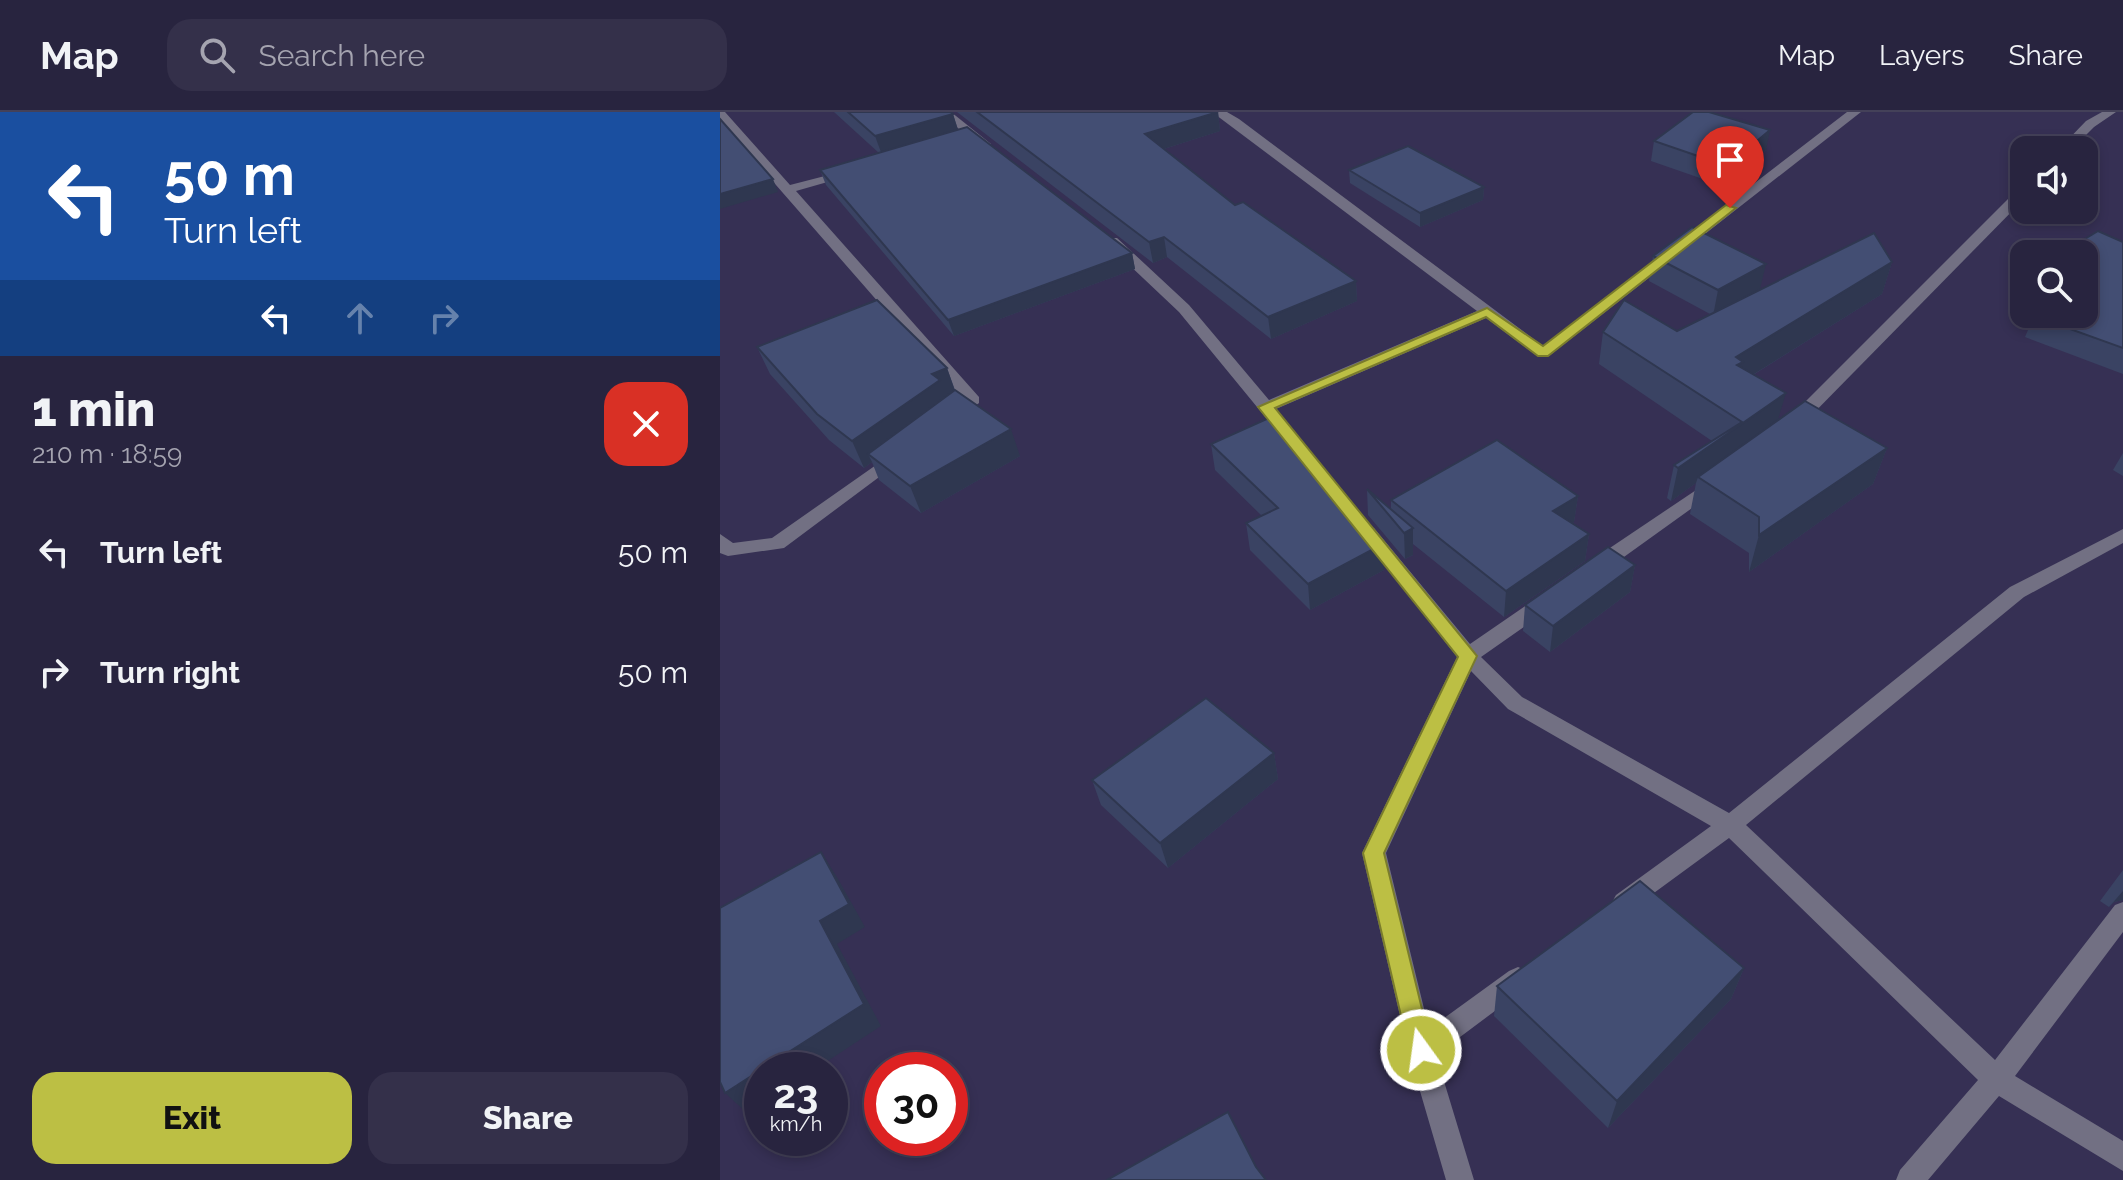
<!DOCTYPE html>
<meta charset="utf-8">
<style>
:root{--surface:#28243f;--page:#34304a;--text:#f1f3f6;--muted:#a5a4b0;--line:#444159;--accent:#bcbf44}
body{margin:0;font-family:Raleway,sans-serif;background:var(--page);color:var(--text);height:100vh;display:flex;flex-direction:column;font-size:30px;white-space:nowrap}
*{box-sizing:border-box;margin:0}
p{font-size:26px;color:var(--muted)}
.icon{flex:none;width:44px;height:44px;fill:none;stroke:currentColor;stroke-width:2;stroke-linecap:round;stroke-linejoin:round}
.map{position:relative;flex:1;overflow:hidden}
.panel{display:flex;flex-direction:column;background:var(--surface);width:720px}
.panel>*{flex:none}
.hud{background:#1a4fa0;color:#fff;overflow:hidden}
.fabs{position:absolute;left:1290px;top:24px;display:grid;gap:16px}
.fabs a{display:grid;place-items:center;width:88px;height:88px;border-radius:16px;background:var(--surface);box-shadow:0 4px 12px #0003,0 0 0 2px var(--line);font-size:40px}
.speed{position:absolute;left:24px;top:940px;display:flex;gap:16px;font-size:40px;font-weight:700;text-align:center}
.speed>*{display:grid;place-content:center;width:104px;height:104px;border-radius:50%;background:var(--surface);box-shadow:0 4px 12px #0003,0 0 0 2px var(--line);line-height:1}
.speed small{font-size:20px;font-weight:400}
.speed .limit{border:12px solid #d22;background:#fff;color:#111}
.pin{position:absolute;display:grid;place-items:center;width:68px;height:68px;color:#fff;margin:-82px -34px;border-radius:50% 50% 50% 0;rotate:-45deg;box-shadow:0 0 8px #0007}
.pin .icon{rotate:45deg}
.me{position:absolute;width:88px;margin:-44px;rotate:346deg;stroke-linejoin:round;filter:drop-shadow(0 0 6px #0008)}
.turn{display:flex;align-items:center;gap:28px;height:168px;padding:0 32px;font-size:36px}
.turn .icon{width:104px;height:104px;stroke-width:2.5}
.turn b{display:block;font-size:56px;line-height:68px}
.lanes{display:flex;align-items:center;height:76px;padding:0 32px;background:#0003;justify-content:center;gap:40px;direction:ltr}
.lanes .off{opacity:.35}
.round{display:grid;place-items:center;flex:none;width:84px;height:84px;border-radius:24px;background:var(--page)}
.head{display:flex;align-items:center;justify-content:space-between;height:136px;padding:0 32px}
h1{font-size:48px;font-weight:800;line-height:60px}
.button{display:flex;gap:16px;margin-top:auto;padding:16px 32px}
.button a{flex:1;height:92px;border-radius:24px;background:var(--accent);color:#111;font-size:32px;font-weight:800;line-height:92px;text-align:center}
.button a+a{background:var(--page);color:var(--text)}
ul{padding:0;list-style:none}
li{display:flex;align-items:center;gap:24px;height:120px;padding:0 32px}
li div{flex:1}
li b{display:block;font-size:30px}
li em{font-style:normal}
header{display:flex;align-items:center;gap:48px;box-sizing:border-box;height:112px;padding:0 40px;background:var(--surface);border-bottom:2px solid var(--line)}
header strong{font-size:38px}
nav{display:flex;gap:44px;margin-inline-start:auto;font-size:28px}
.search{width:560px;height:72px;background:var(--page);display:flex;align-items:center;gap:20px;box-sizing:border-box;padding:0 28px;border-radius:24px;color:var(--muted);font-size:30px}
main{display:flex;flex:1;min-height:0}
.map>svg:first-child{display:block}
</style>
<header>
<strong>Map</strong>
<div class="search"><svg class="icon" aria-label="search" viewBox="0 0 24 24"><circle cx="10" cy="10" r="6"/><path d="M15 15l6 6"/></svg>Search here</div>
<nav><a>Map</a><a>Layers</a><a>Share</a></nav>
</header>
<main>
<section class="panel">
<div class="hud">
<div class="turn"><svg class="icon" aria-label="left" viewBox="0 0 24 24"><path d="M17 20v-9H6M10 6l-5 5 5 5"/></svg><div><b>50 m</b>Turn left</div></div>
<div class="lanes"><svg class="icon" aria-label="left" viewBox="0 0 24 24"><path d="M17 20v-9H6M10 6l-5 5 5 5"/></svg><svg class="icon off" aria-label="ahead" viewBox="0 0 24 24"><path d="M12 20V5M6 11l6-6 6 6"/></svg><svg class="icon off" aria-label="right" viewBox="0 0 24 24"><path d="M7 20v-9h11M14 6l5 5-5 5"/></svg></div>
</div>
<div class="head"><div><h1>1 min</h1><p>210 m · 18:59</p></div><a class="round" style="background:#d93025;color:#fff"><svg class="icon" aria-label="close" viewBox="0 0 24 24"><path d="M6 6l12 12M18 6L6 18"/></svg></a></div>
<ul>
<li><svg class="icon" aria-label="left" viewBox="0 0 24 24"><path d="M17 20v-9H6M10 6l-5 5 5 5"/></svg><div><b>Turn left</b></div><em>50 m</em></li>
<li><svg class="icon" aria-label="right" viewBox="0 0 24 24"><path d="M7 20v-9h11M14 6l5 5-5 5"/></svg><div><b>Turn right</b></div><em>50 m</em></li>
</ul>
<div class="button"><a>Exit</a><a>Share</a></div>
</section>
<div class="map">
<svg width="1403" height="1068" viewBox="0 0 1403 1068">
<rect width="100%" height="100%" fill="#363054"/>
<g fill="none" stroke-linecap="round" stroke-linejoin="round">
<g fill="#727083" fill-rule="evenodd">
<polygon points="0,0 5,0 70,73 132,57 132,63 76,79 259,285 259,291 237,308 225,308 223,304 243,287 0,9"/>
<polygon points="218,0 231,0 271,32 261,35"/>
<polygon points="492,0 507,0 519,7 823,234 1127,0 1141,0 829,244 817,244 766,206 556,297 578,324 570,329 564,328 459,200 387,132 387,126 397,126 469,193 549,288 757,199"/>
<polygon points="1382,0 1396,0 1374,15 1351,38 1338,38 1366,9"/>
<polygon points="1304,75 1304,87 1079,316 1067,316 1065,312 1067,308 1299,76"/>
<polygon points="176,339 182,340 185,344 182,348 64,436 8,444 0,441 0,422 13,431 52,426"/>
<polygon points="994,366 1000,368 1003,372 1000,376 883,460 869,460 867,455 869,450"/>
<polygon points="648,414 654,416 750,532 820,484 834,484 837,489 834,494 761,545 802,585 1009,701 1290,475 1403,417 1403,431 1304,485 1026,713 1275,948 1395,793 1403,790 1403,820 1295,964 1403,1029 1403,1059 1279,984 1208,1068 1176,1068 1180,1058 1258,968 1009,726 912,797 904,801 896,797 892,790 896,783 991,714 788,597 751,559 666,741 709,917 789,859 798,855 807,859 811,867 807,875 716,943 754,1068 726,1068 688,938 642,741 737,545 642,424 639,420"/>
</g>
</g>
<g fill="#3a4363">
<polygon points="114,0 231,0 233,2 238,18 412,141 415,157 234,224 106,73 100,58 159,41"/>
<polygon points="237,0 498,0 500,19 444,37 515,93 636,169 637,189 551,227 447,145 433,151"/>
<polygon points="934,29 1046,38 1003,74 931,49"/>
<polygon points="629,58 764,75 763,88 700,115 630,71"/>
<polygon points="1403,130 1403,262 1305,225 1314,204"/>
<polygon points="933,144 1040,177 1172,150 1162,182 1033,263 1058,308 1167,336 1153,372 1029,460 1029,441 970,402 976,371 951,389 947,386 954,353 992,329 879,252 883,220 957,219 990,202 929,169"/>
<polygon points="1304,164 1304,191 1292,187 1301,166"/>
<polygon points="37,235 227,256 235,278 300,344 201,401 159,368 152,350 144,356 109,328 50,262"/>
<polygon points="491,332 664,458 590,498 530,438 526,411 542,404 495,358"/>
<polygon points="1403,341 1403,364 1393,358"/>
<polygon points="647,377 671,397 671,388 858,384 854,410 852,411 869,422 865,449 784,505 693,432 693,443 685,447 648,403"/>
<polygon points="915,453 910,480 830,540 803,519 805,493"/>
<polygon points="554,641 558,667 448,756 381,693 372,668"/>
<polygon points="1403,758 1403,788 1394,790 1389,795 1380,789"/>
<polygon points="1024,856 1011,887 888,1016 774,904 777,874"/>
</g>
<g fill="#2f3750">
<polygon points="498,0 500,19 428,42 425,22"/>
<polygon points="233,2 239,21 162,43 155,24"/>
<polygon points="1050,18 1046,38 1003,74 1007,54"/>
<polygon points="53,67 58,80 0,97 0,82"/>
<polygon points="764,75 763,88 700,115 700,101"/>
<polygon points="444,125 447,145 433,151 429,130"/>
<polygon points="412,141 415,157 234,224 228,208"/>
<polygon points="1172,150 1162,182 1018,272 1016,245"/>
<polygon points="1046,152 1040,177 993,204 998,178"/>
<polygon points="636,169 637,189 551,227 548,205"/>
<polygon points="227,256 236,282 148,342 152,350 144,356 132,329 212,262"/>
<polygon points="1066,281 1056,314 978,365 976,371 951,389 958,356"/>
<polygon points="291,317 300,344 201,401 190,374"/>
<polygon points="1167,336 1153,372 1029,460 1039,423"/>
<polygon points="858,384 854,410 830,425 833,399"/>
<polygon points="693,416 693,443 685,447 684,421"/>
<polygon points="869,422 865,449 784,505 786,479"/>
<polygon points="663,432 664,458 590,498 588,472"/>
<polygon points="915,453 910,480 830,540 833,514"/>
<polygon points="554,641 558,667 448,756 440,731"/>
<polygon points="101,740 117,765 145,815 117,832 161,914 94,958 42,958 42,992 27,1001 5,981 100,809"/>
<polygon points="1403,779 1403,788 1394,790 1389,795"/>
<polygon points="1024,856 1011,887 888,1016 897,989"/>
</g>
<g fill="#434e73" stroke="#2f3750" stroke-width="2">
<polygon points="128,0 231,0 233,2 155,24"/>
<polygon points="257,0 498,0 425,22 515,93 523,90 636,169 548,205 444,125 429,130"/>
<polygon points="973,0 989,0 1050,18 1007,54 934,29"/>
<polygon points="0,7 53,67 0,82"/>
<polygon points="247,15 412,141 228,208 100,58"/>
<polygon points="688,34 764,75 700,101 629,58"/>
<polygon points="972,115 1046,152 998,178 933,144"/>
<polygon points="1378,119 1403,130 1403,236 1314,204 1316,202 1364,202 1364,142 1340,142"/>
<polygon points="1154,121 1172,150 1016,245 1023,250 1017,253 1066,281 958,356 954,353 1022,310 883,220 904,188 957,219"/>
<polygon points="157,188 227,256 212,262 220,268 132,329 97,302 37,235"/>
<polygon points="235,278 291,317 190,374 148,342"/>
<polygon points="1085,289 1167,336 1039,423 1039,405 978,365"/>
<polygon points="558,302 663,432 588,472 526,411 558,396 491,332"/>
<polygon points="777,328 858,384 833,399 869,422 786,479 671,388"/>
<polygon points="647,377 693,416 684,421"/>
<polygon points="888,435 915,453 833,514 805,493"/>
<polygon points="486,586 554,641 440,731 372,668"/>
<polygon points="101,740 129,792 100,809 144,892 5,981 0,970 0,796"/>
<polygon points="920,769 1024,856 897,989 777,874"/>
<polygon points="508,1000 536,1055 546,1068 387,1068"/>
</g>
<polygon fill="#bcbf44" stroke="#7a7c2c" stroke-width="2" points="1006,93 1016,96 828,244 818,244 766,205 555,296 757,544 664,741 712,938 709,946 701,950 692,946 689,938 643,741 738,545 538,295 767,196 823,234"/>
</svg>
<div class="fabs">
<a><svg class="icon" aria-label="sound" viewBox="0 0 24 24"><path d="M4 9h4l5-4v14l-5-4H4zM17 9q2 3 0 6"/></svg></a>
<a><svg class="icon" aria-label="search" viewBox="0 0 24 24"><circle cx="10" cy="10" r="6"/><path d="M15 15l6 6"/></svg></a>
</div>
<div class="speed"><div>23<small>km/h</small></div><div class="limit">30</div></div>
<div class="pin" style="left:1010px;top:96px;background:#d93025"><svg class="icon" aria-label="arrive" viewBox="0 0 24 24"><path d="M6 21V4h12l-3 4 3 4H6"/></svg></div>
<svg class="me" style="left:701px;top:938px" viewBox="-20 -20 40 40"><circle r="17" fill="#bcbf44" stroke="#fff" stroke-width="3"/><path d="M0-11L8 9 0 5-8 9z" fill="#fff"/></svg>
</div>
</main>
